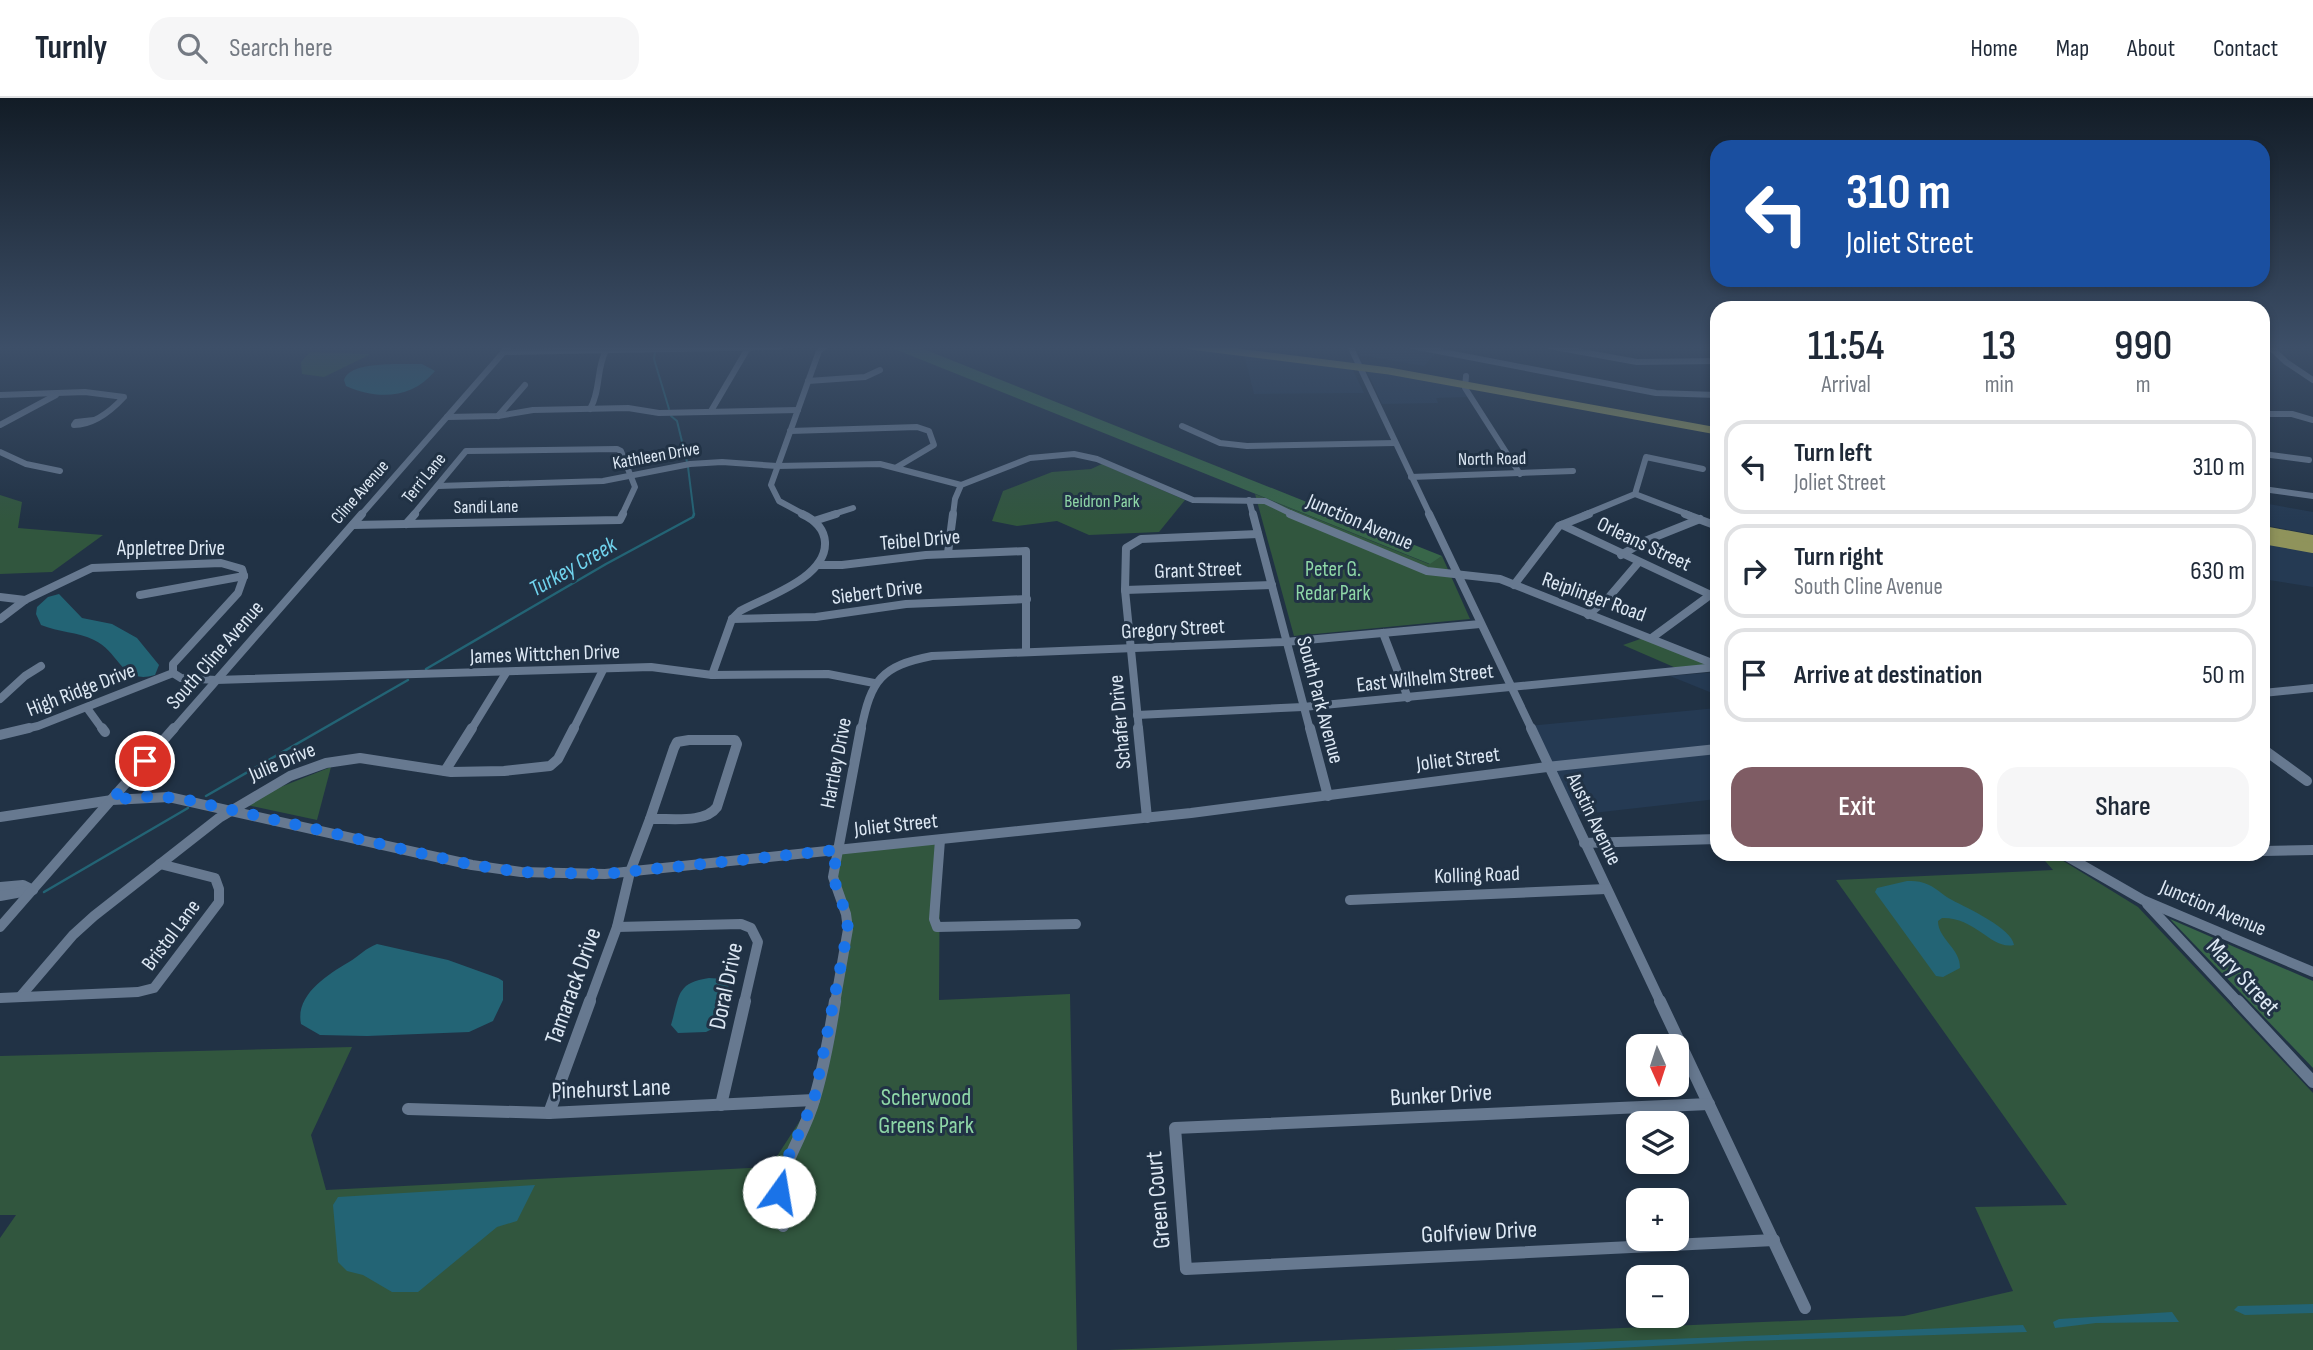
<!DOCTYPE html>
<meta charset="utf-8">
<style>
:root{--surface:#fff;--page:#f6f6f7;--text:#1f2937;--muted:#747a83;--line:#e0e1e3;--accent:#7f5c64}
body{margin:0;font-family:"Sofia Sans Condensed",sans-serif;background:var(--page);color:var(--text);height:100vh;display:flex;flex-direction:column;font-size:26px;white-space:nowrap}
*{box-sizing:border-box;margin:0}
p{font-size:23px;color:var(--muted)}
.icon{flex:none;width:38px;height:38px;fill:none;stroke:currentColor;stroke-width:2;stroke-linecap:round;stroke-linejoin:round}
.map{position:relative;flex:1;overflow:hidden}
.side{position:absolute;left:1710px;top:203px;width:560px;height:560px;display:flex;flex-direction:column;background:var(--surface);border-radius:21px;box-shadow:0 4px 10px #0003}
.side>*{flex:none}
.hud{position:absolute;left:1710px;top:42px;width:560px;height:147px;border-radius:21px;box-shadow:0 4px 10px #0003;background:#1a4fa0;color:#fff;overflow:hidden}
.needle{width:46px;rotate:177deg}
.buttons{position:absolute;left:1626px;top:936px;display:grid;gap:14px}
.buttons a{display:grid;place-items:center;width:63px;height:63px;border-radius:14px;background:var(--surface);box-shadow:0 4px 10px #0003;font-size:35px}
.pin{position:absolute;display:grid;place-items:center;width:60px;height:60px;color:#fff;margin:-30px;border:4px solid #fff;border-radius:50%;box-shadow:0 2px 7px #0007}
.me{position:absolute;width:77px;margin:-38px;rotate:13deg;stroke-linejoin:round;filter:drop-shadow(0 0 5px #0008)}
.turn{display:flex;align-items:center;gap:24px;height:147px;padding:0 21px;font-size:32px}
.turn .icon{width:91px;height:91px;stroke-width:2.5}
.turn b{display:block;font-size:49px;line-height:60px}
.eta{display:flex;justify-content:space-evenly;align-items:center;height:119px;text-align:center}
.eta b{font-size:42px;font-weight:600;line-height:49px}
.button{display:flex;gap:14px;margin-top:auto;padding:14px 21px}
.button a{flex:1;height:80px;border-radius:21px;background:var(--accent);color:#fff;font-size:28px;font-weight:600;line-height:80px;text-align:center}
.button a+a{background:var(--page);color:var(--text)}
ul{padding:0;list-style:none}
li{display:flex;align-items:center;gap:21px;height:94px;margin:0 14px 10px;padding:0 7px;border:4px solid var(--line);border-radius:21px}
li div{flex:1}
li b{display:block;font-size:26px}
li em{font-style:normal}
header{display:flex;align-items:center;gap:42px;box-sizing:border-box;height:98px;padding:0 35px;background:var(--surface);border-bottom:2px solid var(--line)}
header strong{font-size:33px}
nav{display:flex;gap:38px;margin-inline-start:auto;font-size:24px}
.search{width:490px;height:63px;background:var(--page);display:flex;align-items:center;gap:18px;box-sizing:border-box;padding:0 24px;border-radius:21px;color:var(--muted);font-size:26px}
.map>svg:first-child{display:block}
</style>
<header>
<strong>Turnly</strong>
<div class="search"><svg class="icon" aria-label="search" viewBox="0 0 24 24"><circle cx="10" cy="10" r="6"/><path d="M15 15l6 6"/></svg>Search here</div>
<nav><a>Home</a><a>Map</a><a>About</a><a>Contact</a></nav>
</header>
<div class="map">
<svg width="2313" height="1252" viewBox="0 0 2313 1252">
<rect width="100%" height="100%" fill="#213245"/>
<g fill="#253a53">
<polygon points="1356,248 1403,248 1437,254 1424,268 1360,257"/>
<polygon points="1244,256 1352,270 1364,295 1254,296"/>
<polygon points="1367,273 1459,287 1468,299 1436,300 1438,305 1382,306"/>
<polygon points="2263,405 2313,414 2313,436 2263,427"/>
<polygon points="2263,445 2313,454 2313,489 2263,481"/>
<polygon points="1717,574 1717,597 1670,578"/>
<polygon points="1717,610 1717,701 1575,717 1528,628"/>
</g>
<g fill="#31563e">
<polygon points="310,254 369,256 369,257 324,279 302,276 301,264"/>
<polygon points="1102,366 1185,402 1159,434 1089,437 1057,423 1017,428 992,423 1003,393 1052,374 1091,371"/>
<polygon points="1255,396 1429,466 1442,458 1470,521 1294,538"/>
<polygon points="0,397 22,404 18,430 103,437 52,474 0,476"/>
<polygon points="1649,538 1717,567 1683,573 1623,547"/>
<polygon points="331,669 317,722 247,707 268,694"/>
<polygon points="940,742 939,902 1070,896 1077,1252 0,1252 0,1140 16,1117 0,1117 0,958 352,949 311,1037 326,1092 770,1069 814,1001 848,831 838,798 837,753"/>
<polygon points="2039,756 2052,756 2138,809 2313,995 2313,1252 1108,1252 1904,1218 2013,1193 1975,1109 2067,1107 1836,782 2053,772"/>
</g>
<g fill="#386649">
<polygon points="887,248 916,248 1442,458 1430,466"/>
<polygon points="2170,821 2313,883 2313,970"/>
</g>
<g fill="#236475">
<path d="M 393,266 L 422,266 L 435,273 C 412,301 377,302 346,288 L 344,282 C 349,267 378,267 393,266 Z"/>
<path d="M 59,496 L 82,520 L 112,526 L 137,540 L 159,567 L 155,577 C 121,587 121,555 94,542 C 78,534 58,534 41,527 L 36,516 L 37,509 L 48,499 Z"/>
<path d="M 1907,783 C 1913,783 1918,783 1924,785 C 1935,788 1942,797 1952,802 C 1967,810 2012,830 2014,847 C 1991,852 1976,819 1942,820 L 1938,823 C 1938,841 1961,851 1960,870 L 1943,879 L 1936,878 L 1875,794 L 1877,790 Z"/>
<path d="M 377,846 L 448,862 L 498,880 L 503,883 L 503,902 L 493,923 L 469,934 L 367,938 L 320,937 L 301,926 C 295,897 327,877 349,864 C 359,858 366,850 377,846 Z"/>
<path d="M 709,880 L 723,881 L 727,882 L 729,891 L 718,928 L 706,934 L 678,935 L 671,927 C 680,897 676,885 709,880 Z"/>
<polygon points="535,1087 517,1123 497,1129 418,1194 392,1194 363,1177 347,1173 338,1164 333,1107 338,1099"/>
<polygon points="2313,1206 2313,1215 2245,1217 2234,1212 2238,1208"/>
<polygon points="2172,1214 2179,1224 2096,1225 2055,1230 2053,1224 2059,1221"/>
<polygon points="2023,1227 2027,1234 1747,1243 1579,1252 1394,1252"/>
</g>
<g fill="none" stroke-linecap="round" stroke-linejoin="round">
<g stroke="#236475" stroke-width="2">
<polyline points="655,254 654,261 669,311"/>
<polyline points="671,318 677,323 687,364"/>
<polyline points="688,369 694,417"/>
</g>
<g stroke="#236475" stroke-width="2.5">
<polyline points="426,571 606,466 693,419 694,416"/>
<polyline points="206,698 408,582"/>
<polyline points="44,794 188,710"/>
</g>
<g stroke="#677990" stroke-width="6">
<polyline points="1350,248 1430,417"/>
<polyline points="1412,248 1656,295 1717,297"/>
<polyline points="1549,248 1637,264 1717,263"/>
<polyline points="2269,248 2286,264 2313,282"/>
<polyline points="503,254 780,249"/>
<polyline points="1466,278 1465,290 1520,376"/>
<polyline points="808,283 865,279 880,272"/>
<path d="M 0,297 L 85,294 L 124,299 C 111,313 94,327 74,327 L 76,324 L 94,322"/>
<path d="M 590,311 C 601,292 596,271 606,252"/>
<polyline points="711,313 748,250"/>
<polyline points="2263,316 2292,316 2313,322"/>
<polyline points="498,318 525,287"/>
<polyline points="447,319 498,318 533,312 628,310 659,315 798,312"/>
<polyline points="0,327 56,297"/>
<polyline points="1182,328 1220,345 1247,348 1395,345"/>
<polyline points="790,333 917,329 929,333 934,347 897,369"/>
<polyline points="0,354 26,366 60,373"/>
<polyline points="2263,356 2309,362"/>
<polyline points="1411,379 1573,373"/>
<polyline points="438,388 603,383 690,366 722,364 777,368 880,366 961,387"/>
<polyline points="2263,391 2313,398"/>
<polyline points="1635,396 1690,417"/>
<polyline points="1249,402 1253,417"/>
<polyline points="361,417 509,248"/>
<polyline points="413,417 466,353 617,351 621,353 635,389 622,417"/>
<polyline points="805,417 779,403 771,387 819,253 825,248"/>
<polyline points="831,417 853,410"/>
<polyline points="953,417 955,401 961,387 1030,360 1074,356 1097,361 1193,402 1265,403 1294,417"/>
<polyline points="1584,417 1635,396 1646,359 1703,371"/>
</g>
<g stroke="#677990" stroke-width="8">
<polyline points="1253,416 1310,632"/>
<polyline points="1290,416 1427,473 1500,481 1717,567"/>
<polyline points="1429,416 1532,632"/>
<polyline points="1685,416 1717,428"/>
<polyline points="814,423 836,416"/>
<polyline points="406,426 415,416"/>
<polyline points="353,427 620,422 623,416"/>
<polyline points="1562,427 1711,497"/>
<polyline points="948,455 953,416"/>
<polyline points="1621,457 1645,443 1700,421"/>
<polyline points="818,467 842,467 926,457 1026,453 1026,554"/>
<polyline points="244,478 238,495 173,566 173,575 181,580 216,582 651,569 712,577 828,576 874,585"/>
<polyline points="1514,487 1559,428 1589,416"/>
<polyline points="1125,492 1272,487"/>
<polyline points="140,497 244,478"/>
<polyline points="0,499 25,502"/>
<polyline points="1588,517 1609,499 1638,465"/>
<polyline points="0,521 25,502 92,470 221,465 242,471 244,478"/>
<polyline points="732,521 816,519 906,506 1027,501"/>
<polyline points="1383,535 1408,600"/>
<polyline points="1653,539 1717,492"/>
<path d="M 712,577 L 732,521 L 740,513 C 765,499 827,480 825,444 C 824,430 813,421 802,416"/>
<polyline points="2263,595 2313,590"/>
<polyline points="0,601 25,578 41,568"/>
<polyline points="87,610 103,632"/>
<polyline points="1137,617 1303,609 1717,569"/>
<polyline points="21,632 38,628 173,575"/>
<polyline points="173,632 362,416"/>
<polyline points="471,632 506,575"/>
<polyline points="573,632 603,572"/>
<path d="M 861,632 C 871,582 881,568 932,558 L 1285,544 L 1480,526"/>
<polyline points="1139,632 1125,492 1126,450 1141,441 1258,436"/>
</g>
<g stroke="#677990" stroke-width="10">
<polyline points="102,630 105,634"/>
<polyline points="1138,630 1147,720"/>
<polyline points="1310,630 1328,698"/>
<polyline points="1531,630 1661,905"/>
<polyline points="0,637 29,630"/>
<path d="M 689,642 L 735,642 L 737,646 L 717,709 C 705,726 670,720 650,721 L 674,650 L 677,644 Z"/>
<polyline points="2263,651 2307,683"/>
<polyline points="445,673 472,630"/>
<polyline points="0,719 112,702 169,699 472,767 521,774 605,776 1191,715 1547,669 1717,651"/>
<polyline points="940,742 934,821 937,829 1076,826"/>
<polyline points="1584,745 1717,741"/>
<polyline points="2263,753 2313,752"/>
<polyline points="2063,756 2143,802 2313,874"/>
<polyline points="0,789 23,787 33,792"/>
<polyline points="0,798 33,792"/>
<polyline points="1350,802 1606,791"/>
<polyline points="2147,806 2239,905"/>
<polyline points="0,829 174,630"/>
<polyline points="617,829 741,826 751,830 758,844 744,905"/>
<polyline points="20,899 73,837 94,818 219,720 290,678 326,665 360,660 451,674 504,673 550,668 558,661 574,630"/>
<polyline points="0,900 138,894 154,890 219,804 219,791 215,780 160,766"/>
<polyline points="589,905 617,829 630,774 650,721"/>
<polyline points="835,905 848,831 846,816 833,779 861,630"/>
</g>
<g stroke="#677990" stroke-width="12">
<polyline points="1660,903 1805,1210"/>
<polyline points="2238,903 2313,984"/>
<polyline points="1709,1006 1175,1030 1186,1171 1774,1142"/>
<polyline points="721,1007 745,903"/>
<polyline points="408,1011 549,1015 814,1002"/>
<polyline points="549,1015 590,903"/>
<path d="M 783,1128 C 771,1070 801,1050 815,999 C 824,968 830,935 835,903"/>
</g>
<polyline stroke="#8f935b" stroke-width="7" points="1190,248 1389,273 1717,333"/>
<g stroke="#8f935b" stroke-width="10">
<polyline points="2263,433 2313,442"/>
<polyline points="2263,441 2313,450"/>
</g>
</g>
<linearGradient id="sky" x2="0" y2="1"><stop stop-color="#121c26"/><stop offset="0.59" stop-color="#3d4f68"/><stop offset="1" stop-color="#3d4f68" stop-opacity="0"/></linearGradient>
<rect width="2313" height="423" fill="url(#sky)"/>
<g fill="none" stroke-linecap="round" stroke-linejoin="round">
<polyline stroke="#1a73e8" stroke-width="12" stroke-dasharray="0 21.6" points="145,663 112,702 151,698 184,701 472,767 521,774 605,776 837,752 833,779 846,816 848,831 814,1002 780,1077 779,1094"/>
</g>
<g text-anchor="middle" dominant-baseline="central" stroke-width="6" stroke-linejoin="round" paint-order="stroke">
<g font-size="18" fill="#dde8f4" stroke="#213245">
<text transform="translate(656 358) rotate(-10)">Kathleen Drive</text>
<text transform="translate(1492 361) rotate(-1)">North Road</text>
<text transform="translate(424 380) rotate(-51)">Terri Lane</text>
<text transform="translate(360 394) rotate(-49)">Cline Avenue</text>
<text transform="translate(486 409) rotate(-1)">Sandi Lane</text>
</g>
<g font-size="18" fill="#8ed7a7" stroke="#213245">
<text x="1102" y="403">Beidron Park</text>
</g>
<g font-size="21" fill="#dde8f4" stroke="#213245">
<text transform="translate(1360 424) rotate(23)">Junction Avenue</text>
<text transform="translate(920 442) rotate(-5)">Teibel Drive</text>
<text transform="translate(1644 446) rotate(25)">Orleans Street</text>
<text x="171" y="450">Appletree Drive</text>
<text transform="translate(1198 472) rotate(-2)">Grant Street</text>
<text transform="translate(877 494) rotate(-7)">Siebert Drive</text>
<text transform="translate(1594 499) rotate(20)">Reiplinger Road</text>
<text transform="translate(1173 531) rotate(-3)">Gregory Street</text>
<text transform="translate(545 556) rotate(-2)">James Wittchen Drive</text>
<text transform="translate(215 557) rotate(-49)">South Cline Avenue</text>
<text transform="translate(1425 580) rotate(-6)">East Wilhelm Street</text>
<text transform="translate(81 592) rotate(-21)">High Ridge Drive</text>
<text transform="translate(1320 602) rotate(75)">South Park Avenue</text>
<text transform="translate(1120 624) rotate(-95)">Schafer Drive</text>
<text transform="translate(1458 661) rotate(-7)">Joliet Street</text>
<text transform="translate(282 664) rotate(-23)">Julie Drive</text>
<text transform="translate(836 665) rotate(-79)">Hartley Drive</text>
<text transform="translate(1594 721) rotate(64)">Austin Avenue</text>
<text transform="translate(896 727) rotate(-6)">Joliet Street</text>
<text transform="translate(1477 777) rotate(-2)">Kolling Road</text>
<text transform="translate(2213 810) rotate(23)">Junction Avenue</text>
<text transform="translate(171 837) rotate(-53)">Bristol Lane</text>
</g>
<g font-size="21" fill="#8ed7a7" stroke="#213245">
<text x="1333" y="471">Peter G.<tspan x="1333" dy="24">Redar Park</tspan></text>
</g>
<g font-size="23" font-style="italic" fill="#70d3ed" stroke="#213245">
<text transform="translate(573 469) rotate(-30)">Turkey Creek</text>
</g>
<g font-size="24" fill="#dde8f4" stroke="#213245">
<text transform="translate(2243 879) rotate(47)">Mary Street</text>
<text transform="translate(573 888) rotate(-70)">Tamarack Drive</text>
<text transform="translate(726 888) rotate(-78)">Doral Drive</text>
<text transform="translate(611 991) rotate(-2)">Pinehurst Lane</text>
<text transform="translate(1441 997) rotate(-3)">Bunker Drive</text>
<text transform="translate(1158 1102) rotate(-95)">Green Court</text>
<text transform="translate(1479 1134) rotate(-3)">Golfview Drive</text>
</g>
<g font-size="24" fill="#8ed7a7" stroke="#213245">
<text x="926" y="999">Scherwood<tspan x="926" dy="28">Greens Park</tspan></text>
</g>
</g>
</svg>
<div class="buttons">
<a><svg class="needle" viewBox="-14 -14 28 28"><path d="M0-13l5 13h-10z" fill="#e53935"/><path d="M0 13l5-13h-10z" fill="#747a83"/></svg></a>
<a><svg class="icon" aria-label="layers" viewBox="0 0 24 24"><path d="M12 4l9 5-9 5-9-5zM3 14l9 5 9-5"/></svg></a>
<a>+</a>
<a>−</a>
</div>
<div class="pin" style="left:145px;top:663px;background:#d93025"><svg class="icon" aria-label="arrive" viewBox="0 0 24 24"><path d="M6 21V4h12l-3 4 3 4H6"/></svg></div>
<svg class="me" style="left:779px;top:1094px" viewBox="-20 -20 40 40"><circle r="19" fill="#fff"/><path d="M0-13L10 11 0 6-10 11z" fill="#1a73e8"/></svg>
<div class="hud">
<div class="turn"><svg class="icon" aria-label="left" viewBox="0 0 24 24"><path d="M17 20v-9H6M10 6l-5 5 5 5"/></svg><div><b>310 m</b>Joliet Street</div></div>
</div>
<section class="side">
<div class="eta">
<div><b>11:54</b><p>Arrival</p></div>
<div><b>13</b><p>min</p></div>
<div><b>990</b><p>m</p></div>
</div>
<ul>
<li><svg class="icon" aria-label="left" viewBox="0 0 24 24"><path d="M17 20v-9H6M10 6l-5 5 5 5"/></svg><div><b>Turn left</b><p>Joliet Street</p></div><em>310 m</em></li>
<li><svg class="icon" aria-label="right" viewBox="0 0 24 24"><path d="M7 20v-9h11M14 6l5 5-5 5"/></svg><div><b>Turn right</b><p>South Cline Avenue</p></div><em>630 m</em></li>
<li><svg class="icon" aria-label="arrive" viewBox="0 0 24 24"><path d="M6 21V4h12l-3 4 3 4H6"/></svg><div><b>Arrive at destination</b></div><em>50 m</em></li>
</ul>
<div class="button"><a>Exit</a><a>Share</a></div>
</section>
</div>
